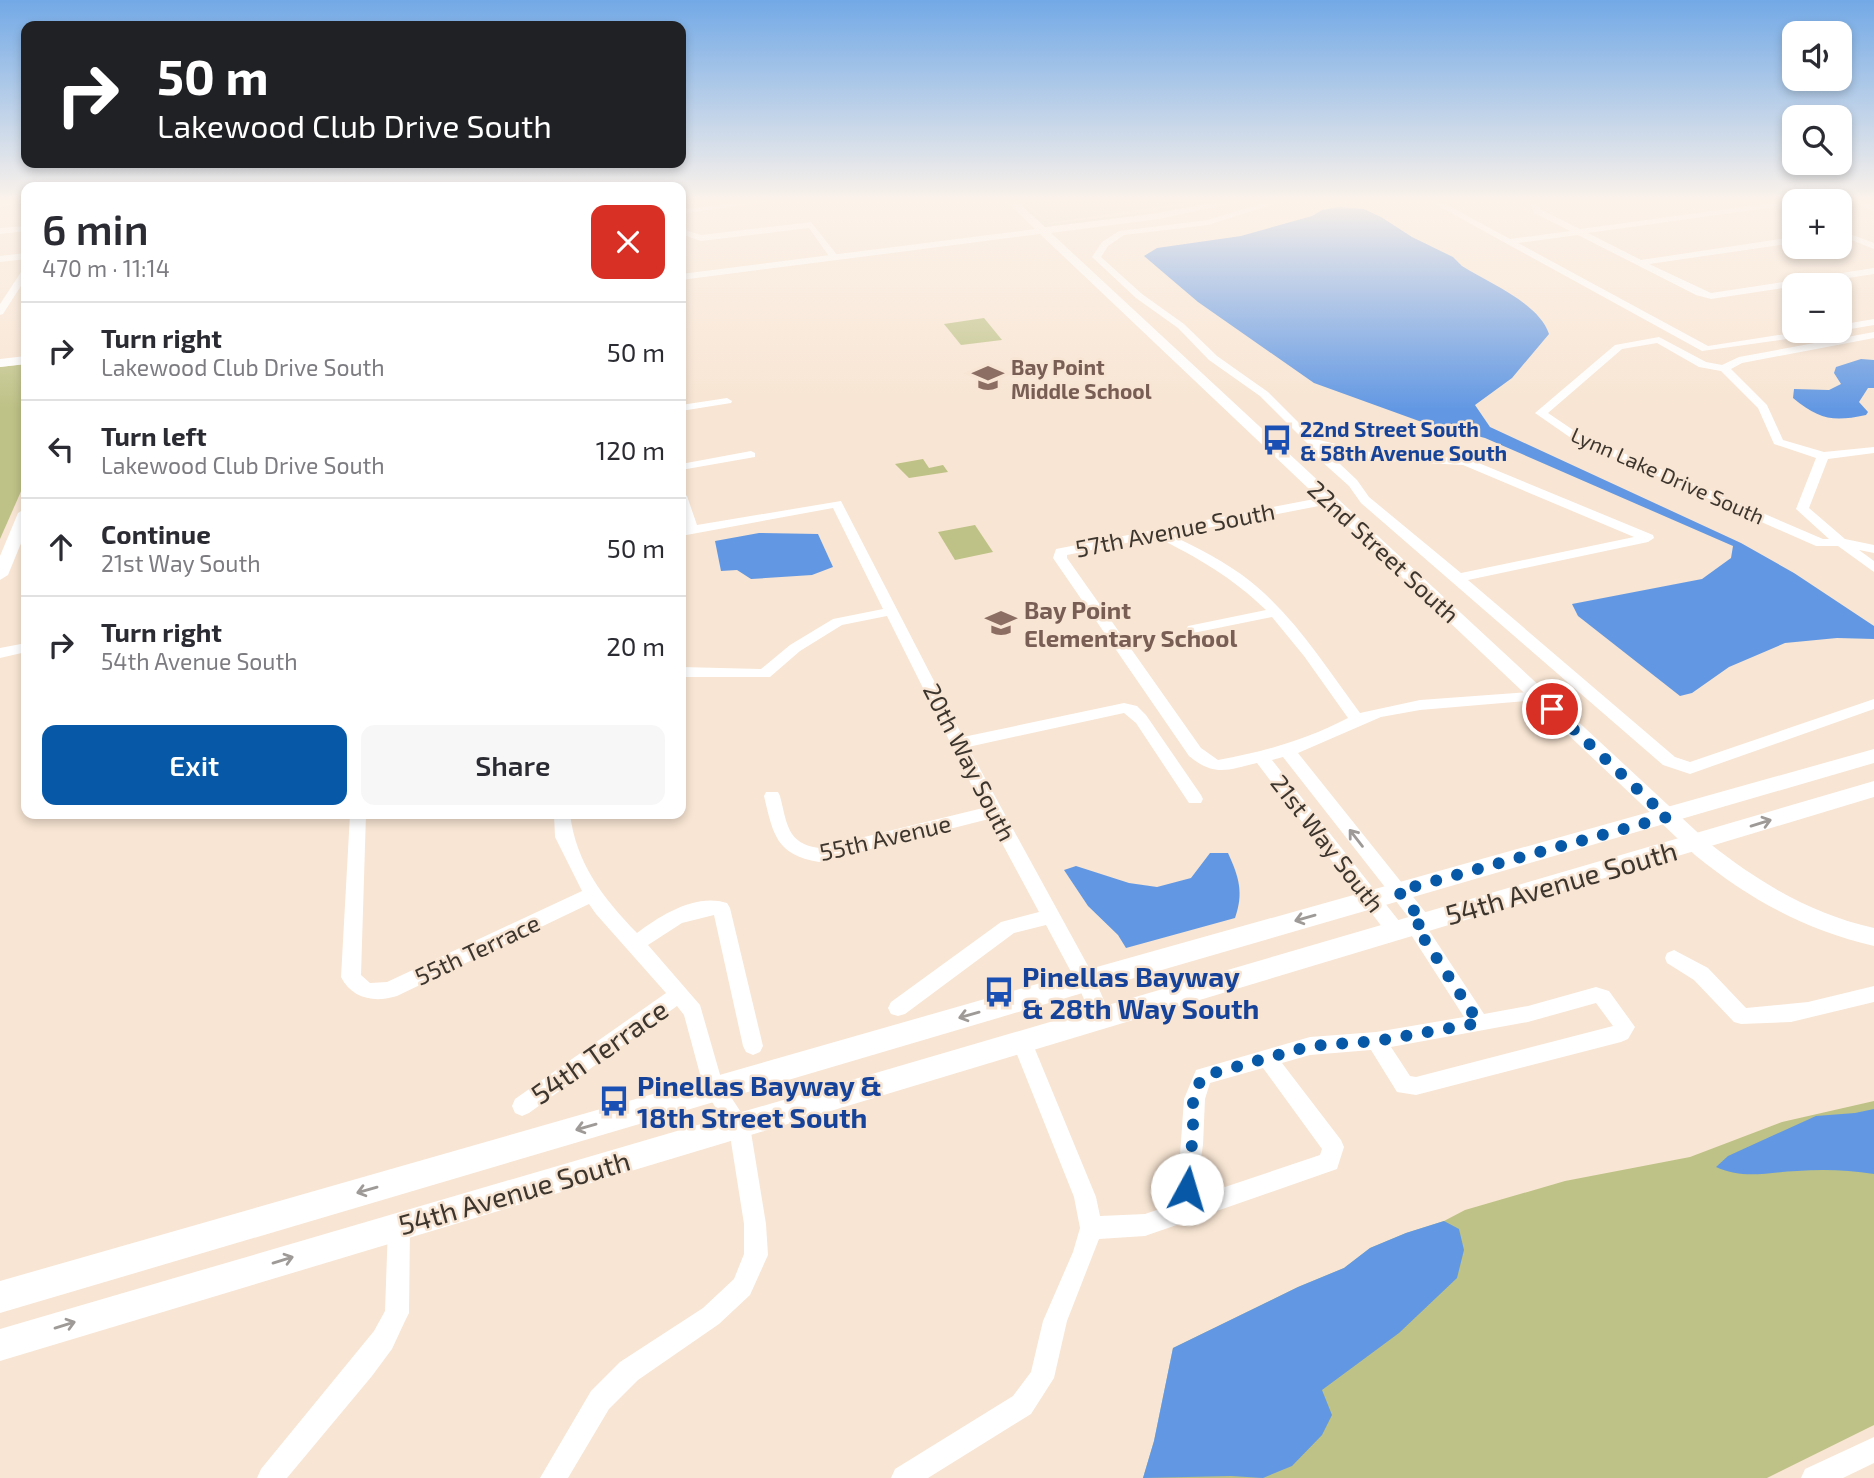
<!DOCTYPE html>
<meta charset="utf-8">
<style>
:root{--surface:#fff;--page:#f7f7f7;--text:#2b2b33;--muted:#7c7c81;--line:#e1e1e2;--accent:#0759a7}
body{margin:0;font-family:"Exo 2",sans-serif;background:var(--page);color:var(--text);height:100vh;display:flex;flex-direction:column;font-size:26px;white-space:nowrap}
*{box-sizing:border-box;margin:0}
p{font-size:23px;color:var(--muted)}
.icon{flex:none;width:38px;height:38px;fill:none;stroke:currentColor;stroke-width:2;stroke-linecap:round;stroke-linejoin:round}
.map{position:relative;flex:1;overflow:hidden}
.sheet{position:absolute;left:21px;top:182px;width:665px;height:637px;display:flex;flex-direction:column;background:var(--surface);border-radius:14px;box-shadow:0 4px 10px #0003}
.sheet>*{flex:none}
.banner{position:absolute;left:21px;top:21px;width:665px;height:147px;border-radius:14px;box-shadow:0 4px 10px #0003;background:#202124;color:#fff;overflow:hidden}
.tools{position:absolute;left:1782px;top:21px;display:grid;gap:14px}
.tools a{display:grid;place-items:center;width:70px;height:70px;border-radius:14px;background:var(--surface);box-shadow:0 4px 10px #0003;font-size:35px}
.pin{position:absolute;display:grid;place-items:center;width:60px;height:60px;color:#fff;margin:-30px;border:4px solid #fff;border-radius:50%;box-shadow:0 2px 7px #0007}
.me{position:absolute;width:77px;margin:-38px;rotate:6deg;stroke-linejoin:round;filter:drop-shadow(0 0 5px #0008)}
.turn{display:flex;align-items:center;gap:24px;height:147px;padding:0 21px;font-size:32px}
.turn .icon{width:91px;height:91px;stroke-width:2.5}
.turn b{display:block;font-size:49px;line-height:60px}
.round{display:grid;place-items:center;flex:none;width:74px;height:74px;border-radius:14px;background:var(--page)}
.head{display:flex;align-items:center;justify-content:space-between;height:119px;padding:0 21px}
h1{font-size:42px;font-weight:600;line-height:52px}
.action{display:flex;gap:14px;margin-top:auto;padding:14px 21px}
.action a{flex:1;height:80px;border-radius:14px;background:var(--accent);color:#fff;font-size:28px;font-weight:600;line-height:80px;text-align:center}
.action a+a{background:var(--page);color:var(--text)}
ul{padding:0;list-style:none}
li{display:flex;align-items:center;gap:21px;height:98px;padding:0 21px;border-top:2px solid var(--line)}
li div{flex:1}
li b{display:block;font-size:26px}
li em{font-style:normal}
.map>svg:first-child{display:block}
</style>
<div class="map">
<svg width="1874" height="1478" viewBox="0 0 1874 1478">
<rect width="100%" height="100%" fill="#f8e5d3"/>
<g fill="#e7dac6">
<polygon points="1016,202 1021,202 1049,224 1158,211 1158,209 1198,202 1225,202 1043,229"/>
<polygon points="1025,202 1191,202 1048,223"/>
</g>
<g fill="#bec286">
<polygon points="984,318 1002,340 961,345 944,324"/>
<polygon points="26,364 26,480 0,539 0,367"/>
<polygon points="923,459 929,468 943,465 948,472 909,478 895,464"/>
<polygon points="975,525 993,552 955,560 938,532"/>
<polygon points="1874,1101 1874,1425 1767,1478 1143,1478 1154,1441 1173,1348 1298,1287 1344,1268 1370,1248 1406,1233 1444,1221 1465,1210 1565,1181 1690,1157 1782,1122"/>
</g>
<g fill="#6298e3">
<path d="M 1339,207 L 1364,209 L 1381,217 L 1412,237 L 1453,257 L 1462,266 C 1489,283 1539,303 1549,334 L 1512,378 L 1475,405 L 1490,427 L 1741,543 L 1794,573 L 1874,626 L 1874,639 L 1837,638 L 1785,643 L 1729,667 L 1692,693 L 1680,696 L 1578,616 L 1572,604 L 1702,579 L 1731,558 L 1733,546 L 1485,438 L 1419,421 L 1314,383 L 1198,302 L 1144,256 L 1157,248 L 1241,236 L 1312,216 L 1322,210 Z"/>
<path d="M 1861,359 L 1874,360 L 1874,388 L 1868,388 L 1859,402 L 1868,412 L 1866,415 C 1833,422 1820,420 1793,398 L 1794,389 L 1829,390 L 1841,384 L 1834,373 L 1836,367 Z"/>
<polygon points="759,533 818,534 833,567 812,575 751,579 737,570 721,571 715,541"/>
<path d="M 1210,853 L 1228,853 C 1239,877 1244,893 1235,918 L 1126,948 L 1118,935 L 1088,906 L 1064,870 L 1076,866 L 1129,883 L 1157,887 L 1191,878 Z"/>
<path d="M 1874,1109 L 1874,1174 C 1848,1170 1824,1169 1797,1171 C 1767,1172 1745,1180 1716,1167 L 1728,1156 L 1816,1116 L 1855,1113 Z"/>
<polygon points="1444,1221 1459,1229 1464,1250 1457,1278 1399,1333 1322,1390 1332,1415 1322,1435 1292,1466 1263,1478 1231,1476 1143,1478 1154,1441 1173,1348 1298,1287 1344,1268 1370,1248 1406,1233"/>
</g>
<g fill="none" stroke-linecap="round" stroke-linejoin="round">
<g fill="#fff" fill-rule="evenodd">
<polygon points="738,202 766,202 681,214 681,210"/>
<path d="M 1267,202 L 1281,202 L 1208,225 L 1124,235 L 1108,246 L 1101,257 L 1142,294 L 1184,324 L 1217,356 L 1268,392 L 1315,439 L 1370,452 L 1469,459 L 1653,535 L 1654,538 L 1648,542 L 1468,580 L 1675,757 L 1690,762 L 1874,699 L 1874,709 L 1690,774 L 1663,765 L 1361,503 L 1349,486 L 1320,460 L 1307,443 L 1260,396 L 1209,360 L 1178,328 L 1136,298 L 1092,257 L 1102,242 L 1119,231 L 1207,220 ZM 1322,447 L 1370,460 L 1463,465 L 1634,537 L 1461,573 L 1369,497 L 1357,480 Z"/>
<polygon points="1431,202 1442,202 1510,239 1570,231 1534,213 1530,202 1542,202 1538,205 1540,209 1580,229 1778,202 1794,210 1794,215 1775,207 1588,233 1641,260 1794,237 1794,243 1649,264 1711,293 1874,268 1874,274 1711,299 1696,295 1578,235 1518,243 1708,346 1805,331 1828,331 1823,334 1702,351"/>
<polygon points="1855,202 1867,202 1874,206 1874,211"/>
<polygon points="811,222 837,255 837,259 831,259 809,228 701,241 681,234 681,223 688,231 701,235"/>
<polygon points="26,226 26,231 0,234 0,228"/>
<polygon points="1839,230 1874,243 1874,249 1839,235"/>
<polygon points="26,253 26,259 0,262 0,256"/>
<polygon points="26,268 26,278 3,314 0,315 0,304 23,269"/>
<polygon points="1874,319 1874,325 1839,331 1838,331 1839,325"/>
<path d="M 1874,332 L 1874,338 L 1742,363 L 1731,369 L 1767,405 L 1783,440 L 1824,452 L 1874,447 L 1874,453 L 1828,459 L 1809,508 L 1845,539 L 1874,545 L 1874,553 L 1859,550 L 1874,561 L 1874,572 L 1838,546 L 1816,546 L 1571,438 L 1535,413 L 1615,345 L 1659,337 L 1706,362 L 1722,365 L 1739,357 ZM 1657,343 L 1699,367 L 1721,371 L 1758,408 L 1774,444 L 1816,458 L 1796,509 L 1829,539 L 1823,539 L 1579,434 L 1548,413 L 1622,349 Z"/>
<polygon points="727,398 732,401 731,403 681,411 681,405"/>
<polygon points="751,451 755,453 755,457 681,470 681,464"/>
<path d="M 681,492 L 687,496 L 697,525 L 841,501 L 963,737 L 1124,703 L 1137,706 L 1146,715 L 1201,795 L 1203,799 L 1201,803 L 1189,803 L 1136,723 L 1124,713 L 968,747 L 1093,975 L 1112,1019 L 1109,1025 L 1102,1027 L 1095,1025 L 1077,983 L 1046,925 L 1014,933 L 905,1014 L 898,1016 L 891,1014 L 888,1008 L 891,1002 L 1001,922 L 1039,912 L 989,819 L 819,862 C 776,855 773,834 764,796 L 766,792 L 778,792 L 780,796 C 787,823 787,844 819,848 L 983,808 L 887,616 L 842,625 L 800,651 L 770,677 L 681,677 L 681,667 L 761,669 L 790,645 L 833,619 L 883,609 L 833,508 L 681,536 L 681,528 L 685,527 L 681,515 Z"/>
<path d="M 1330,496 L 1334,497 L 1334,503 L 1171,535 C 1198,548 1226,562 1250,581 C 1295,617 1326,667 1360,713 L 1420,700 L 1542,691 L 1545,695 L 1542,699 L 1537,700 L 1420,710 L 1381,717 L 1298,753 L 1430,918 L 1433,923 L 1428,929 L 1484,1014 L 1528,1006 L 1596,987 L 1609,991 L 1635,1027 L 1628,1039 L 1621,1042 L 1416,1095 L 1397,1092 L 1371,1050 L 1310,1055 L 1282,1063 L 1341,1140 L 1344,1147 L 1337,1169 L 1145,1236 L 1099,1239 L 1067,1321 L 1054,1378 L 1031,1414 L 928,1478 L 891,1478 L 895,1469 L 1013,1396 L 1031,1372 L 1043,1321 L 1073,1252 L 1080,1228 L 1074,1197 L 1012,1042 L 1015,1036 L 1022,1033 L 1029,1036 L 1032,1042 L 1096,1197 L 1100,1216 L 1145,1214 L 1171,1205 L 1180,1155 L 1184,1099 L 1196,1070 L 1310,1037 L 1376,1032 L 1464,1017 L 1408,930 L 1406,925 L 1410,919 L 1283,757 L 1272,760 L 1403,926 L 1405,931 L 1403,936 L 1396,938 L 1389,936 L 1257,763 C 1228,770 1214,777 1189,756 L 1053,558 L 1056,549 L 1061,548 ZM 1156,537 C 1197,557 1233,578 1266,610 L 1188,626 L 1186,629 L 1188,632 L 1193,633 L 1272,617 L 1304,656 L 1348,718 C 1303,741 1266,751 1218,760 L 1201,748 L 1067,558 L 1067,555 ZM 1596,1003 L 1613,1026 L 1416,1077 L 1410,1076 L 1391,1047 L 1528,1022 ZM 1263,1068 L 1322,1149 L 1320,1155 L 1195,1197 L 1203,1145 L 1205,1099 L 1210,1083 Z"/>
<polygon points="26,643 26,652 0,658 0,648"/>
<path d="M 350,814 L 366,814 L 361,975 L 370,983 L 387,982 L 582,891 L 555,837 L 554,814 L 570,814 C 576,863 603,898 637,933 C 661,915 696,893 727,903 L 730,908 L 763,1046 L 760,1052 L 753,1055 L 746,1052 L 743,1046 L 714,915 L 682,923 L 648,945 L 700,1005 L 723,1085 L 750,1126 L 766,1224 L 768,1255 L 750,1295 L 719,1324 L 638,1380 L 609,1409 L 568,1478 L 540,1478 L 591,1391 L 620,1362 L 703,1308 L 734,1279 L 744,1254 L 744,1224 L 729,1129 L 704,1089 L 684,1015 L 677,1006 L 529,1113 L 522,1116 L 515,1113 L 512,1106 L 515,1099 L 666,993 L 596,914 L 589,904 L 397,996 C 375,1003 352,999 341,977 Z"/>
<polygon points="1674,950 1708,968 1746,1008 1808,1002 1874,986 1874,1002 1791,1022 1741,1024 1734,1022 1694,980 1667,963 1665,958 1667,953"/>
<polygon points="399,1215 407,1218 410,1226 409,1313 405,1321 392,1349 372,1376 287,1478 257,1478 261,1469 374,1331 385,1311 388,1226 391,1218"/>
<polygon points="1874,1437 1874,1463 1843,1478 1801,1478 1805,1469"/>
</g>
<g fill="#fff" fill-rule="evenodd">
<polygon points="0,202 20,202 0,207"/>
<path d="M 1007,202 L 1018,202 L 1045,227 L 1159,213 L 1215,202 L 1239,202 L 1159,219 L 1051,233 L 1709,843 C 1760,883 1811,914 1874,928 L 1874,946 C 1805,930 1749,899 1695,855 L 1040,234 L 681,280 L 681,274 L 1035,229 Z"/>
<polygon points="26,356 26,364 0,367 0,359"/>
<polygon points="26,508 26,531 8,575 0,580 0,556 18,513"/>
</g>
<g fill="#fff" fill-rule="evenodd">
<polygon points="1874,749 1874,763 1086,992 0,1313 0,1281 1086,970"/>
<polygon points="1874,781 1874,797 0,1361 0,1329"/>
</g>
</g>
<defs><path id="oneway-shaft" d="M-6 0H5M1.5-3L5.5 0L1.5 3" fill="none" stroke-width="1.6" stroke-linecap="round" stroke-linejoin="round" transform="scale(1.75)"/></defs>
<g stroke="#9e9a97">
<use href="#oneway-shaft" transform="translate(1761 823) rotate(-17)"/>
<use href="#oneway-shaft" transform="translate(1356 838) rotate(-128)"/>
<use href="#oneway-shaft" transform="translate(1305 918) rotate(164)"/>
<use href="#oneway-shaft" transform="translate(969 1015) rotate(164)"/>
<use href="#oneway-shaft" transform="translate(586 1127) rotate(164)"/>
<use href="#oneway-shaft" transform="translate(367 1190) rotate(164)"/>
<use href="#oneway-shaft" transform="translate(283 1260) rotate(-17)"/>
<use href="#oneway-shaft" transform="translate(65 1325) rotate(-17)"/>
</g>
<linearGradient id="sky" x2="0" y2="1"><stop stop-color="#72a9e6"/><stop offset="0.49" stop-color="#fcf3eb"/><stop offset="1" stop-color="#fcf3eb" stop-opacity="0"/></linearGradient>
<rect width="1874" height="409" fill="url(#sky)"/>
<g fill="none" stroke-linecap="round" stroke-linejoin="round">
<polyline stroke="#0759a7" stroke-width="12" stroke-dasharray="0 21.6" points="1187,1189 1193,1135 1193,1095 1203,1076 1310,1046 1376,1041 1479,1023 1415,925 1424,923 1398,891 1667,817 1552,709"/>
</g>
<defs>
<g id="school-bare" transform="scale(2.415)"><path d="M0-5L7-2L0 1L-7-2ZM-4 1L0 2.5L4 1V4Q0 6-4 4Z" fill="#8d6e63" stroke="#f8e5d3" stroke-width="2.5" paint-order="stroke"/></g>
<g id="bus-bare" transform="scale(2.415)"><path d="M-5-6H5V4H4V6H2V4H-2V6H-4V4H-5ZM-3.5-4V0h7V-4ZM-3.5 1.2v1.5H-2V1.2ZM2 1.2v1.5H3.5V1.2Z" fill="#1a4fb4" stroke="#f8e5d3" stroke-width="2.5" paint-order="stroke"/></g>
</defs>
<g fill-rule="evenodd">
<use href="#school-bare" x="988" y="378"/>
<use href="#bus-bare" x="1277" y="440"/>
<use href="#school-bare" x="1001" y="623"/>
<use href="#bus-bare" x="999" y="992"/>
<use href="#bus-bare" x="614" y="1101"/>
</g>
<g text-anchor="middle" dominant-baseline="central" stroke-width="5" stroke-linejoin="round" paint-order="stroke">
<g font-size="21" font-weight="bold" fill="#785e54" stroke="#f8e5d3" text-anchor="start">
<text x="1011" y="366">Bay Point<tspan x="1011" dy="24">Middle School</tspan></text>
</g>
<g font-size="21" font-weight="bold" fill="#164399" stroke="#f8e5d3" text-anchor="start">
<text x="1300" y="428">22nd Street South<tspan x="1300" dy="24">&amp; 58th Avenue South</tspan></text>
</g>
<g font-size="21" fill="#3d362f" stroke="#f8e5d3">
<text transform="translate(1668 475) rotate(24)">Lynn Lake Drive South</text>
</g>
<g font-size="24" fill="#3d362f" stroke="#f8e5d3">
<text transform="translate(1175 529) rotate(-11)">57th Avenue South</text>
<text transform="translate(1384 551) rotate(43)">22nd Street South</text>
<text transform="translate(970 762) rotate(63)">20th Way South</text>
<text transform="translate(885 837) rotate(-13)">55th Avenue</text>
<text transform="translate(1328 843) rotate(52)">21st Way South</text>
<text transform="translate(477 949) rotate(-25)">55th Terrace</text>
</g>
<g font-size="24" font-weight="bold" fill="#785e54" stroke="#f8e5d3" text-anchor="start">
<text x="1024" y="609">Bay Point<tspan x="1024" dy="28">Elementary School</tspan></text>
</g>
<g font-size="28" fill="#3d362f" stroke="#f8e5d3">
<text transform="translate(1561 882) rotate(-16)">54th Avenue South</text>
<text transform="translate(599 1051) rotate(-35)">54th Terrace</text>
<text transform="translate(514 1192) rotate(-16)">54th Avenue South</text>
</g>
<g font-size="28" font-weight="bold" fill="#164399" stroke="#f8e5d3" text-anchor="start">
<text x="1022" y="976">Pinellas Bayway<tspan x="1022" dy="32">&amp; 28th Way South</tspan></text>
<text x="637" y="1085">Pinellas Bayway &amp;<tspan x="637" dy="32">18th Street South</tspan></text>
</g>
</g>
</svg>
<div class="tools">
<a><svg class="icon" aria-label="sound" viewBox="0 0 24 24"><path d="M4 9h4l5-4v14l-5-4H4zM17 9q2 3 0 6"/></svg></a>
<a><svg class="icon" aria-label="search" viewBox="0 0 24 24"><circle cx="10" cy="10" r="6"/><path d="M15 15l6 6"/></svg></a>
<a>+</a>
<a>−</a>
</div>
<div class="pin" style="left:1552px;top:709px;background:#d93025"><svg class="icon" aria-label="arrive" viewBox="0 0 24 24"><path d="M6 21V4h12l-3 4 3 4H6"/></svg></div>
<svg class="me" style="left:1187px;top:1189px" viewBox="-20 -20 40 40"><circle r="19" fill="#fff"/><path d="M0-13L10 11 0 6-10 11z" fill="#0759a7"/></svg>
<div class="banner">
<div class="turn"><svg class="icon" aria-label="right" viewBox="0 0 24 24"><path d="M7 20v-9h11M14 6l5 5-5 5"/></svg><div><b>50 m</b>Lakewood Club Drive South</div></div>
</div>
<section class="sheet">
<div class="head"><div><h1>6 min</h1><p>470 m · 11:14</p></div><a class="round" style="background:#d93025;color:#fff"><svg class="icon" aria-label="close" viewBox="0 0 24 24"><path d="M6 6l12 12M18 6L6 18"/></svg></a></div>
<ul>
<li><svg class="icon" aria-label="right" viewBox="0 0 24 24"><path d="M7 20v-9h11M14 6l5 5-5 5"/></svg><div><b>Turn right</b><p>Lakewood Club Drive South</p></div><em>50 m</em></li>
<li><svg class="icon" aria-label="left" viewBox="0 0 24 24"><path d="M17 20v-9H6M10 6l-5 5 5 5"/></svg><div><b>Turn left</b><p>Lakewood Club Drive South</p></div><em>120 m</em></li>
<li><svg class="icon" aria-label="ahead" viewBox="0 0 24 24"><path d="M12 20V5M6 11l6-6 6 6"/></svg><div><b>Continue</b><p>21st Way South</p></div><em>50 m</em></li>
<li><svg class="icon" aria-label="right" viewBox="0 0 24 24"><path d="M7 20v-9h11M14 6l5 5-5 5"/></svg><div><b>Turn right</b><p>54th Avenue South</p></div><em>20 m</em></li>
</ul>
<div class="action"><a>Exit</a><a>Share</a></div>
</section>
</div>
